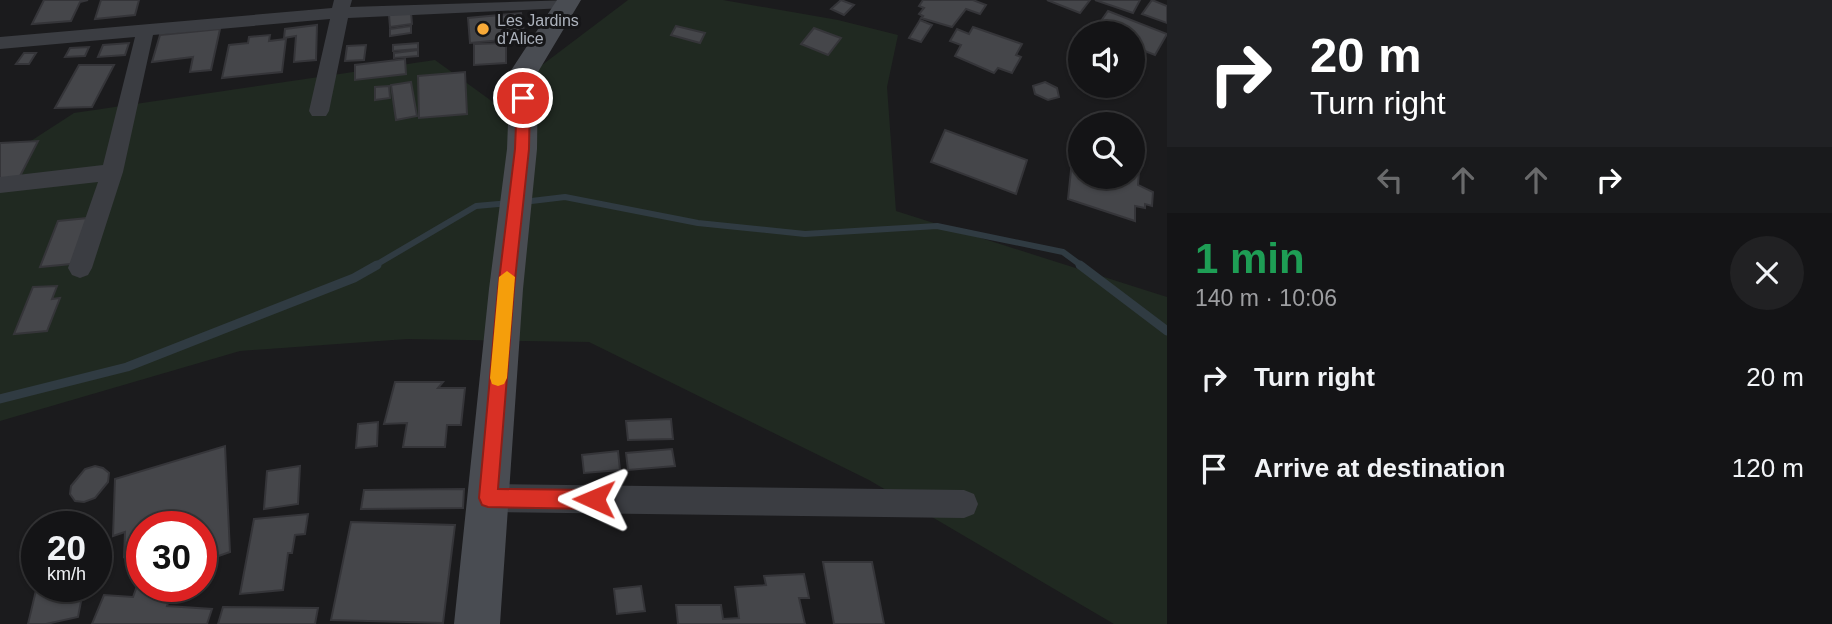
<!DOCTYPE html>
<meta charset="utf-8">
<style>
:root{--surface:#141416;--page:#212123;--text:#f1f3f6;--muted:#9d9ea1;--line:#333335}
body{margin:0;font-family:Arial,sans-serif;background:var(--page);color:var(--text);height:100vh;display:flex;flex-direction:column;font-size:26px;white-space:nowrap}
*{box-sizing:border-box;margin:0}
p{font-size:23px;color:var(--muted)}
.icon{flex:none;width:38px;height:38px;fill:none;stroke:currentColor;stroke-width:2;stroke-linecap:round;stroke-linejoin:round}
.map{position:relative;flex:1;overflow:hidden}
.details{display:flex;flex-direction:column;background:var(--surface);width:665px}
.details>*{flex:none}
.top-card{background:#202124;color:#fff;overflow:hidden}
.tools{position:absolute;left:1068px;top:21px;display:grid;gap:14px}
.tools a{display:grid;place-items:center;width:77px;height:77px;border-radius:50%;background:var(--surface);box-shadow:0 2px 5px #0004,0 0 0 2px var(--line);font-size:35px}
.speed{position:absolute;left:21px;top:511px;display:flex;gap:14px;font-size:35px;font-weight:700;text-align:center}
.speed>*{display:grid;place-content:center;width:91px;height:91px;border-radius:50%;background:var(--surface);box-shadow:0 2px 5px #0004,0 0 0 2px var(--line);line-height:1}
.speed small{font-size:18px;font-weight:400}
.speed .limit{border:10px solid #d22;background:#fff;color:#111}
.pin{position:absolute;display:grid;place-items:center;width:60px;height:60px;color:#fff;margin:-30px;border:4px solid #fff;border-radius:50%;box-shadow:0 2px 7px #0007}
.me{position:absolute;width:77px;margin:-38px;rotate:271deg;stroke-linejoin:round;filter:drop-shadow(0 0 5px #0008)}
.turn{display:flex;align-items:center;gap:24px;height:147px;padding:0 28px;font-size:32px}
.turn .icon{width:91px;height:91px;stroke-width:2.5}
.turn b{display:block;font-size:49px;line-height:60px}
.lanes{display:flex;align-items:center;height:66px;padding:0 28px;background:#0003;justify-content:center;gap:35px;direction:ltr}
.lanes .off{opacity:.35}
.round{display:grid;place-items:center;flex:none;width:74px;height:74px;border-radius:37px;background:var(--page)}
.overview{display:flex;align-items:center;justify-content:space-between;height:119px;padding:0 28px}
h1{font-size:42px;font-weight:600;line-height:52px;color:#1e9e55}
ul{padding:0;list-style:none}
li{display:flex;align-items:center;gap:21px;height:91px;padding:0 28px}
li div{flex:1}
li b{display:block;font-size:26px}
li em{font-style:normal}
main{display:flex;flex:1;min-height:0}
.map>svg:first-child{display:block}
</style>
<main>
<div class="map">
<svg width="1167" height="624" viewBox="0 0 1167 624">
<rect width="100%" height="100%" fill="#1b1b1d"/>
<polygon fill="#202921" points="628,0 723,0 838,20 898,35 887,87 896,211 1167,297 1167,624 1114,624 869,480 589,342 407,339 240,351 0,421 0,161 74,113 435,60 493,102"/>
<g fill="none" stroke-linecap="round" stroke-linejoin="round">
<g stroke="#303b42" stroke-width="6">
<polyline points="523,202 565,197 698,223 805,234 937,226 1063,252 1082,266"/>
<polyline points="374,266 476,206 510,203"/>
</g>
<g stroke="#303b42" stroke-width="9">
<polyline points="1080,265 1167,331"/>
<polyline points="0,399 127,367 354,278 377,265"/>
</g>
</g>
<g fill="#45464a" stroke="#353539" stroke-width="2">
<polygon points="44,0 88,0 80,2 71,21 32,24"/>
<polygon points="101,0 139,0 135,15 95,19"/>
<polygon points="841,0 854,5 844,15 831,9"/>
<polygon points="923,0 973,0 986,5 980,14 966,9 952,27 921,18 923,16 919,14 924,8 919,6"/>
<polygon points="1047,0 1090,0 1080,13"/>
<polygon points="1095,0 1140,0 1133,13"/>
<polygon points="1152,0 1167,6 1167,23 1142,14"/>
<polygon points="1108,11 1167,34 1155,55 1132,46 1132,33 1094,31"/>
<polygon points="411,12 412,24 390,27 389,15"/>
<polygon points="521,13 525,38 470,43 468,18"/>
<polygon points="920,20 932,25 921,42 909,38"/>
<polygon points="317,25 316,60 294,62 296,36 284,38 285,29"/>
<polygon points="411,26 411,33 390,36 390,29"/>
<polygon points="676,26 705,33 700,43 671,35"/>
<polygon points="973,27 1022,44 1016,55 1021,57 1012,73 998,68 994,73 955,56 961,45 950,41 957,29 969,34"/>
<polygon points="814,28 841,38 828,55 801,44"/>
<polygon points="220,29 211,70 190,72 193,57 152,62 160,35"/>
<polygon points="270,35 269,41 286,39 282,72 222,78 229,45 248,43 249,37"/>
<polygon points="129,43 125,55 98,57 103,45"/>
<polygon points="418,43 418,49 393,51 393,45"/>
<polygon points="506,43 506,63 474,65 474,44"/>
<polygon points="366,45 364,60 345,61 347,46"/>
<polygon points="89,47 85,56 65,57 70,48"/>
<polygon points="418,50 418,56 394,58 394,53"/>
<polygon points="24,53 36,53 29,64 16,64"/>
<polygon points="405,59 406,74 355,80 355,65"/>
<polygon points="79,65 114,65 92,107 55,108"/>
<polygon points="465,72 467,114 419,118 418,76"/>
<polygon points="411,82 417,116 396,120 391,85"/>
<polygon points="1045,82 1057,88 1059,97 1048,100 1035,94 1033,86"/>
<polygon points="389,86 390,98 375,100 375,87"/>
<polygon points="945,130 1027,160 1016,194 931,162"/>
<polygon points="38,141 18,180 0,181 0,143"/>
<polygon points="1072,161 1080,163 1080,177 1132,177 1132,169 1139,171 1138,185 1153,192 1152,206 1145,204 1145,208 1135,206 1135,221 1068,199"/>
<polygon points="88,218 71,264 40,267 58,221"/>
<polygon points="57,286 52,299 60,298 47,331 14,334 33,287"/>
<polygon points="395,382 443,382 438,388 465,388 461,425 447,425 445,447 403,447 407,423 384,424"/>
<polygon points="671,419 673,439 628,440 626,421"/>
<polygon points="378,422 377,446 356,448 358,424"/>
<polygon points="225,446 230,552 201,562 201,527 142,527 142,551 124,557 125,532 113,536 115,479"/>
<polygon points="672,449 675,466 628,470 626,453"/>
<polygon points="618,451 620,470 584,473 582,455"/>
<polygon points="95,466 103,468 109,473 108,482 95,498 84,502 75,501 70,494 71,486 85,469"/>
<polygon points="300,466 298,504 264,509 267,471"/>
<polygon points="464,489 463,508 361,509 364,490"/>
<polygon points="308,514 305,534 295,535 292,553 288,553 283,590 240,594 254,519"/>
<polygon points="351,522 455,525 443,623 331,620"/>
<polygon points="33,554 37,554 37,576 27,578"/>
<polygon points="823,562 872,562 884,624 834,624"/>
<polygon points="804,574 809,598 799,598 805,624 678,624 676,605 721,605 723,619 739,618 735,587 766,585 764,576"/>
<polygon points="141,575 142,586 174,586 167,606 212,609 207,624 92,624 104,595 133,597"/>
<polygon points="37,586 84,586 78,617 46,624 28,624"/>
<polygon points="641,586 645,611 617,614 614,589"/>
<polygon points="223,607 318,608 315,624 218,624"/>
</g>
<g fill="none" stroke-linecap="round" stroke-linejoin="round">
<g fill="#3b3d42" fill-rule="evenodd">
<polygon points="334,0 352,0 350,7 572,0 574,3 565,8 348,18 329,111 326,116 312,116 309,111 330,19 153,35 123,172 92,268 88,275 80,278 72,275 68,268 98,182 0,193 0,177 103,165 135,37 0,49 0,37 332,8"/>
<polygon points="488,484 964,490 974,494 978,504 974,514 964,518 488,512 478,508 474,498 478,488"/>
</g>
<polygon fill="#494c52" fill-rule="evenodd" points="557,0 581,0 538,72 537,149 523,289 500,624 454,624 489,289 507,149 510,72"/>
</g>
<polygon fill="#d93025" stroke="#8d1f18" stroke-width="2" points="523,93 530,98 529,149 514,289 498,489 594,490 601,493 603,499 601,506 594,509 488,507 482,505 479,498 498,289 515,149 517,98"/>
<polygon fill="#f59e0b" points="507,271 515,277 507,378 504,384 498,386 492,384 490,378 499,277"/>
<circle fill="#f8aa38" stroke="#161618" stroke-width="2.5" cx="483" cy="29" r="7"/>
<g text-anchor="middle" dominant-baseline="central" stroke-width="6" stroke-linejoin="round" paint-order="stroke">
<g font-size="16" fill="#adb3bd" stroke="#161618" text-anchor="start">
<text x="497" y="20">Les Jardins<tspan x="497" dy="18">d'Alice</tspan></text>
</g>
</g>
</svg>
<div class="tools">
<a><svg class="icon" aria-label="sound" viewBox="0 0 24 24"><path d="M4 9h4l5-4v14l-5-4H4zM17 9q2 3 0 6"/></svg></a>
<a><svg class="icon" aria-label="search" viewBox="0 0 24 24"><circle cx="10" cy="10" r="6"/><path d="M15 15l6 6"/></svg></a>
</div>
<div class="speed"><div>20<small>km/h</small></div><div class="limit">30</div></div>
<div class="pin" style="left:523px;top:98px;background:#d93025"><svg class="icon" aria-label="arrive" viewBox="0 0 24 24"><path d="M6 21V4h12l-3 4 3 4H6"/></svg></div>
<svg class="me" style="left:594px;top:499px" viewBox="-20 -20 40 40"><path d="M0-17L14 15 0 8-14 15z" fill="#d93025" stroke="#fff" stroke-width="4"/></svg>
</div>
<section class="details">
<div class="top-card">
<div class="turn"><svg class="icon" aria-label="right" viewBox="0 0 24 24"><path d="M7 20v-9h11M14 6l5 5-5 5"/></svg><div><b>20 m</b>Turn right</div></div>
<div class="lanes"><svg class="icon off" aria-label="left" viewBox="0 0 24 24"><path d="M17 20v-9H6M10 6l-5 5 5 5"/></svg><svg class="icon off" aria-label="ahead" viewBox="0 0 24 24"><path d="M12 20V5M6 11l6-6 6 6"/></svg><svg class="icon off" aria-label="ahead" viewBox="0 0 24 24"><path d="M12 20V5M6 11l6-6 6 6"/></svg><svg class="icon" aria-label="right" viewBox="0 0 24 24"><path d="M7 20v-9h11M14 6l5 5-5 5"/></svg></div>
</div>
<div class="overview"><div><h1>1 min</h1><p>140 m · 10:06</p></div><a class="round"><svg class="icon" aria-label="close" viewBox="0 0 24 24"><path d="M6 6l12 12M18 6L6 18"/></svg></a></div>
<ul>
<li><svg class="icon" aria-label="right" viewBox="0 0 24 24"><path d="M7 20v-9h11M14 6l5 5-5 5"/></svg><div><b>Turn right</b></div><em>20 m</em></li>
<li><svg class="icon" aria-label="arrive" viewBox="0 0 24 24"><path d="M6 21V4h12l-3 4 3 4H6"/></svg><div><b>Arrive at destination</b></div><em>120 m</em></li>
</ul>
</section>
</main>
